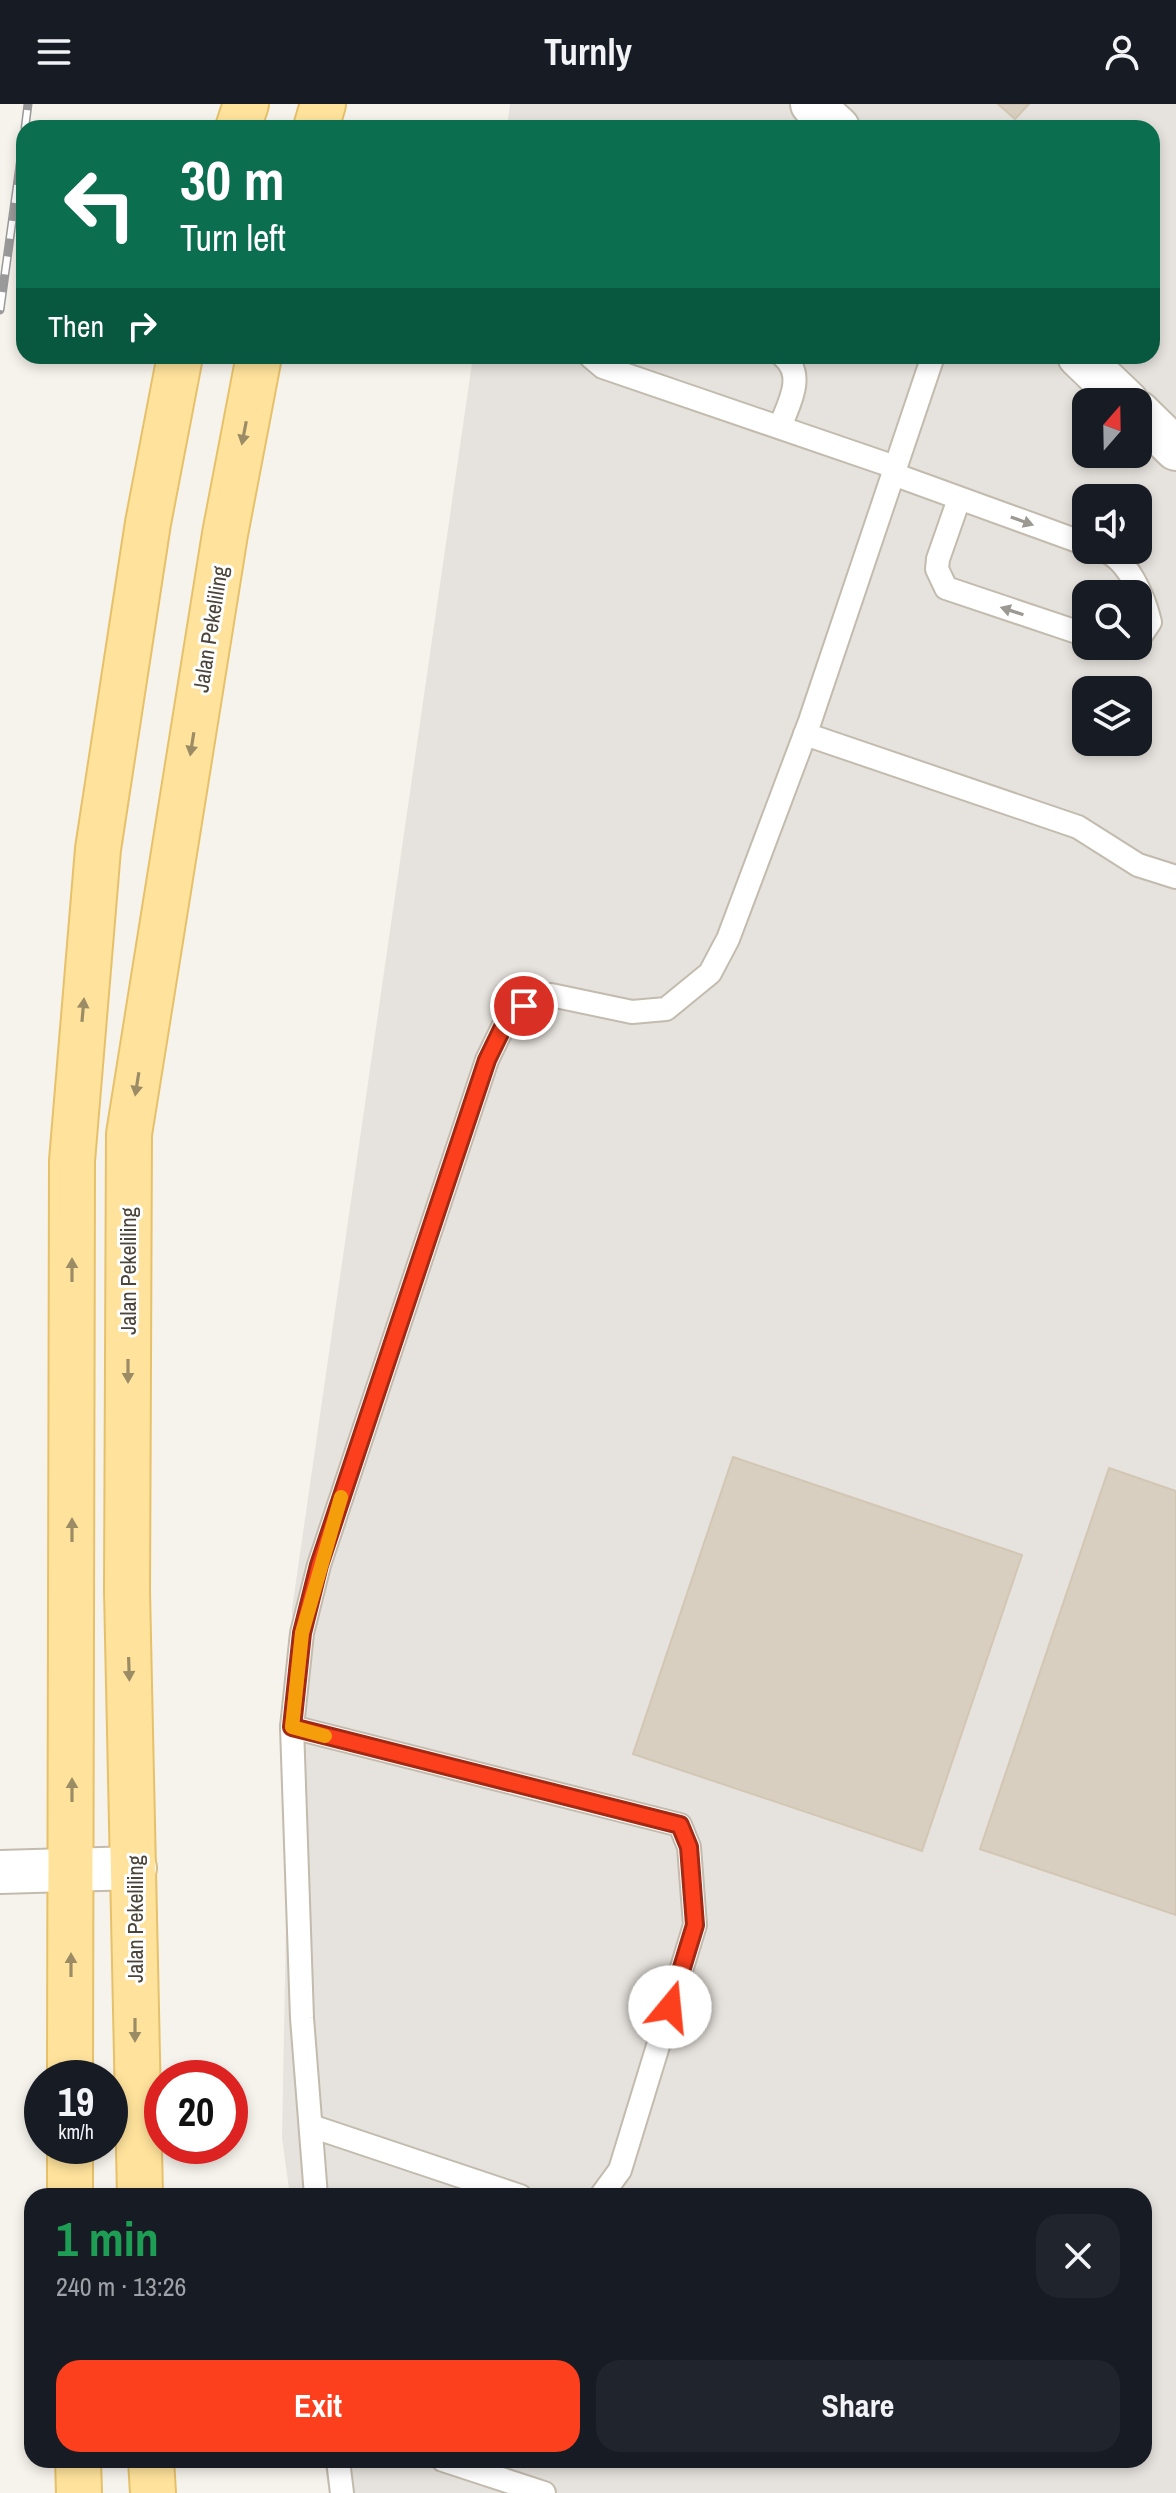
<!DOCTYPE html>
<meta charset="utf-8">
<style>
:root{--surface:#171b24;--page:#20242c;--text:#f1f3f6;--muted:#9ea1a6;--accent:#fc3f1d}
body{margin:0;font-family:"Archivo Narrow",sans-serif;background:var(--page);color:var(--text);height:100vh;display:flex;flex-direction:column;font-size:30px;white-space:nowrap}
*{box-sizing:border-box;margin:0}
p{font-size:26px;color:var(--muted)}
.icon{flex:none;width:44px;height:44px;fill:none;stroke:currentColor;stroke-width:2;stroke-linecap:round;stroke-linejoin:round}
.map{position:relative;flex:1;overflow:hidden}
.panel{position:absolute;left:24px;top:2084px;width:1128px;height:280px;display:flex;flex-direction:column;background:var(--surface);border-radius:24px;box-shadow:0 4px 12px #0003}
.panel>*{flex:none}
.guide{position:absolute;left:16px;top:16px;width:1144px;height:244px;border-radius:24px;box-shadow:0 4px 12px #0003;background:#0b6e4f;color:#fff;overflow:hidden}
.needle{width:52px;rotate:20deg}
.tools{position:absolute;left:1072px;top:284px;display:grid;gap:16px}
.tools a{display:grid;place-items:center;width:80px;height:80px;border-radius:16px;background:var(--surface);box-shadow:0 4px 12px #0003;font-size:40px}
.speed{position:absolute;left:24px;top:1956px;display:flex;gap:16px;font-size:40px;font-weight:700;text-align:center}
.speed>*{display:grid;place-content:center;width:104px;height:104px;border-radius:50%;background:var(--surface);box-shadow:0 4px 12px #0003;line-height:1}
.speed small{font-size:20px;font-weight:400}
.speed .limit{border:12px solid #d22;background:#fff;color:#111}
.pin{position:absolute;display:grid;place-items:center;width:68px;height:68px;color:#fff;margin:-34px;border:4px solid #fff;border-radius:50%;box-shadow:0 2px 8px #0007}
.me{position:absolute;width:88px;margin:-44px;rotate:17deg;stroke-linejoin:round;filter:drop-shadow(0 0 6px #0008)}
.turn{display:flex;align-items:center;gap:28px;height:168px;padding:0 32px;font-size:36px}
.turn .icon{width:104px;height:104px;stroke-width:2.5}
.turn b{display:block;font-size:56px;line-height:68px}
.then{display:flex;align-items:center;height:76px;padding:0 32px;background:#0003;gap:16px;font-size:30px}
.round{display:grid;place-items:center;flex:none;width:84px;height:84px;border-radius:24px;background:var(--page)}
.overview{display:flex;align-items:center;justify-content:space-between;height:136px;padding:0 32px}
h1{font-size:48px;font-weight:800;line-height:60px;color:#1e9e55}
.primary-button{display:flex;gap:16px;margin-top:auto;padding:16px 32px}
.primary-button a{flex:1;height:92px;border-radius:24px;background:var(--accent);color:#fff;font-size:32px;font-weight:800;line-height:92px;text-align:center}
.primary-button a+a{background:var(--page);color:var(--text)}
header{display:flex;justify-content:space-between;align-items:center;height:104px;padding:0 32px;background:var(--surface);font-size:36px;font-weight:800}
.map>svg:first-child{display:block}
</style>
<header><svg class="icon" aria-label="menu" viewBox="0 0 24 24"><path d="M4 6h16M4 12h16M4 18h16"/></svg>Turnly<svg class="icon" aria-label="person" viewBox="0 0 24 24"><circle cx="12" cy="8" r="4"/><path d="M4 21q1-7 8-7t8 7"/></svg></header>
<div class="map">
<svg width="1176" height="2389" viewBox="0 0 1176 2389">
<rect width="100%" height="100%" fill="#f6f3ec"/>
<path fill="#e6e2dd" fill-rule="evenodd" d="M 510,0 L 1176,0 L 1176,2389 L 329,2389 L 324,2356 L 1144,2356 L 1144,2092 L 290,2092 L 282,2034 L 292,1505 L 473,252 L 1152,252 L 1152,24 L 507,24 ZM 1086,298 L 1138,298 L 1138,350 L 1086,350 ZM 1086,394 L 1138,394 L 1138,446 L 1086,446 ZM 1086,490 L 1138,490 L 1138,542 L 1086,542 ZM 1086,586 L 1138,586 L 1138,638 L 1086,638 Z"/>
<g fill="#d8cfc1" stroke="#d3c7b4" stroke-width="2">
<polygon points="998,0 1029,0 1015,15"/>
<polygon points="733,1353 1022,1451 922,1747 633,1650"/>
<polygon points="1109,1364 1176,1387 1176,1811 980,1745"/>
</g>
<g fill="none" stroke-linecap="round" stroke-linejoin="round">
<g stroke="#c2bbae" stroke-width="26">
<g id="service">
<polyline points="590,252 603,263 895,363"/>
<path d="M 780,323 C 789,299 806,271 783,252"/>
<polyline points="893,370 1086,440"/>
<polyline points="959,395 938,455 937,465 946,484 1086,531"/>
<path d="M 1103,446 C 1128,455 1144,493 1150,518 L 1138,536"/>
<polyline points="805,630 1078,723 1138,761 1176,773"/>
<polyline points="292,1623 680,1721 689,1743 695,1821 620,2066 601,2092"/>
<polyline points="311,2022 520,2092"/>
<polyline points="316,2092 302,1914 292,1623 302,1529 319,1461 487,956 503,923 524,902 551,891 632,908 666,905 710,869 728,835 810,617 933,252"/>
<polyline points="338,2356 342,2389"/>
<polyline points="443,2356 544,2389"/>
</g>
</g>
<g stroke="#c2bbae" stroke-width="46">
<g id="minor">
<polyline points="812,0 838,24"/>
<polyline points="1079,252 1127,298"/>
<polyline points="1138,308 1176,345"/>
<polyline points="0,1768 135,1764"/>
</g>
</g>
<g stroke="#e6c16a" stroke-width="48">
<g id="primary">
<polyline points="238,24 246,0"/>
<polyline points="316,24 323,0"/>
<polyline points="70,1974 72,1057 98,745 148,419 180,252"/>
<polyline points="70,2042 70,2092"/>
<polyline points="140,2092 127,1487 129,1030 225,430 259,252"/>
<polyline points="78,2356 79,2389"/>
<polyline points="151,2356 153,2389"/>
</g>
</g>
<use href="#service" stroke="#fff" stroke-width="22"/>
<use href="#minor" stroke="#fff" stroke-width="42"/>
<use href="#primary" stroke="#ffe39c" stroke-width="44"/>
<g stroke="#9a9a9a" stroke-width="9">
<g id="rail">
<polyline points="25,24 28,0"/>
<polyline points="0,206 24,32"/>
</g>
</g>
<use href="#rail" stroke="#fff" stroke-width="6" stroke-dasharray="18" stroke-linecap="butt"/>
</g>
<defs><path id="oneway-solid" d="M-6-.8H1V-3.2L6.5 0L1 3.2V.8H-6Z" transform="scale(2)"/></defs>
<g fill="#9c8c66">
<use href="#oneway-solid" transform="translate(244 329) rotate(101)"/>
<use href="#oneway-solid" transform="translate(192 640) rotate(99)"/>
<use href="#oneway-solid" transform="translate(83 906) rotate(-85)"/>
<use href="#oneway-solid" transform="translate(137 980) rotate(99)"/>
<use href="#oneway-solid" transform="translate(72 1166) rotate(-90)"/>
<use href="#oneway-solid" transform="translate(128 1267) rotate(90)"/>
<use href="#oneway-solid" transform="translate(72 1426) rotate(-90)"/>
<use href="#oneway-solid" transform="translate(129 1565) rotate(88)"/>
<use href="#oneway-solid" transform="translate(72 1686) rotate(-90)"/>
<use href="#oneway-solid" transform="translate(71 1861) rotate(-90)"/>
<use href="#oneway-solid" transform="translate(135 1926) rotate(90)"/>
</g>
<g fill="#9c9892">
<use href="#oneway-solid" transform="translate(1022 417) rotate(20)"/>
<use href="#oneway-solid" transform="translate(1012 507) rotate(-162)"/>
</g>
<g fill="none" stroke-linecap="round" stroke-linejoin="round">
<g stroke="#a42913" stroke-width="20">
<polyline id="route" points="524,902 503,923 487,956 319,1461 302,1529 292,1623 680,1721 689,1743 695,1821 670,1903"/>
</g>
<use href="#route" stroke="#fc3f1d" stroke-width="14"/>
<polyline stroke="#f59e0b" stroke-width="14" points="325,1632 292,1623 302,1529 341,1393"/>
</g>
<g text-anchor="middle" dominant-baseline="central" stroke-width="6" stroke-linejoin="round" paint-order="stroke">
<g font-size="22" fill="#4b4439" stroke="#fff">
<text transform="translate(210 525) rotate(-81)">Jalan Pekeliling</text>
<text transform="translate(128 1167) rotate(-90)">Jalan Pekeliling</text>
<text transform="translate(135 1815) rotate(-90)">Jalan Pekeliling</text>
</g>
</g>
</svg>
<div class="tools">
<a><svg class="needle" viewBox="-14 -14 28 28"><path d="M0-13l5 13h-10z" fill="#e53935"/><path d="M0 13l5-13h-10z" fill="#9ea1a6"/></svg></a>
<a><svg class="icon" aria-label="sound" viewBox="0 0 24 24"><path d="M4 9h4l5-4v14l-5-4H4zM17 9q2 3 0 6"/></svg></a>
<a><svg class="icon" aria-label="search" viewBox="0 0 24 24"><circle cx="10" cy="10" r="6"/><path d="M15 15l6 6"/></svg></a>
<a><svg class="icon" aria-label="layers" viewBox="0 0 24 24"><path d="M12 4l9 5-9 5-9-5zM3 14l9 5 9-5"/></svg></a>
</div>
<div class="speed"><div>19<small>km/h</small></div><div class="limit">20</div></div>
<div class="pin" style="left:524px;top:902px;background:#d93025"><svg class="icon" aria-label="arrive" viewBox="0 0 24 24"><path d="M6 21V4h12l-3 4 3 4H6"/></svg></div>
<svg class="me" style="left:670px;top:1903px" viewBox="-20 -20 40 40"><circle r="19" fill="#fff"/><path d="M0-13L10 11 0 6-10 11z" fill="#fc3f1d"/></svg>
<div class="guide">
<div class="turn"><svg class="icon" aria-label="left" viewBox="0 0 24 24"><path d="M17 20v-9H6M10 6l-5 5 5 5"/></svg><div><b>30 m</b>Turn left</div></div>
<div class="then">Then<svg class="icon" aria-label="right" viewBox="0 0 24 24"><path d="M7 20v-9h11M14 6l5 5-5 5"/></svg></div>
</div>
<section class="panel">
<div class="overview"><div><h1>1 min</h1><p>240 m · 13:26</p></div><a class="round"><svg class="icon" aria-label="close" viewBox="0 0 24 24"><path d="M6 6l12 12M18 6L6 18"/></svg></a></div>
<div class="primary-button"><a>Exit</a><a>Share</a></div>
</section>
</div>
